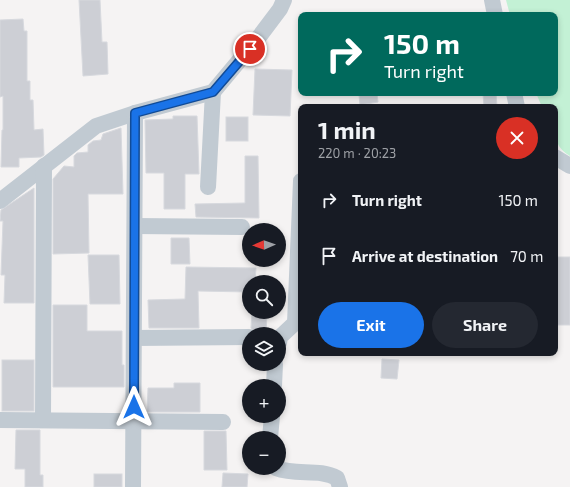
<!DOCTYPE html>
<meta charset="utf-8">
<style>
:root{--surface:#171b24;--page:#242831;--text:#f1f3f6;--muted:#9ea1a6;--accent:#1a73e8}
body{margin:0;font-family:"Exo 2",sans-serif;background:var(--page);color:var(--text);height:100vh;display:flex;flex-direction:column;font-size:15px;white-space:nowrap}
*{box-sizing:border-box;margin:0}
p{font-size:13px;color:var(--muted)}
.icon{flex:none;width:22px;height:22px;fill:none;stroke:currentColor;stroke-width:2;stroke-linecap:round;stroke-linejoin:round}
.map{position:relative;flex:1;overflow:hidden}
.side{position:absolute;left:298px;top:104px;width:260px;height:252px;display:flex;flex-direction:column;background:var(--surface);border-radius:8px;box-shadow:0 2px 6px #0003}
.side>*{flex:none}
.hud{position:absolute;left:298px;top:12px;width:260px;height:84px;border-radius:8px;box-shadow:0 2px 6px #0003;background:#00695c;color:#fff;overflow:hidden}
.needle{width:26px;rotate:268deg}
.buttons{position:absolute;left:242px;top:223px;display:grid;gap:8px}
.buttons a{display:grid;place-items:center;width:44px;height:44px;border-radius:50%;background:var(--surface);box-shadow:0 2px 6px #0003;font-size:20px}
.pin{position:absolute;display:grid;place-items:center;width:34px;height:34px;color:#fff;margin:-17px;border:2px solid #fff;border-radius:50%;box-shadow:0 1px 4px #0007}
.me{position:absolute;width:44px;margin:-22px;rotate:0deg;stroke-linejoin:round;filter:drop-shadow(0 0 3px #0008)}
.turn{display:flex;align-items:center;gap:14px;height:84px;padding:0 20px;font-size:18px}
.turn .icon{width:52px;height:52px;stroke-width:2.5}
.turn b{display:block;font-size:28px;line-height:34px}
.round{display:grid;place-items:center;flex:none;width:42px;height:42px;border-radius:21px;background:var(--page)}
.head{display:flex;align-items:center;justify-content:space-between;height:68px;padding:0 20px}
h1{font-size:24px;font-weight:700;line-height:30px}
.button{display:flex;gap:8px;margin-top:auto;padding:8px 20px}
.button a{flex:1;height:46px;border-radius:24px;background:var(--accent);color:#fff;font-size:16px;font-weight:700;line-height:46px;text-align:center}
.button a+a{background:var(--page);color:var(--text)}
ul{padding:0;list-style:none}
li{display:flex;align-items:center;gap:12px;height:56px;padding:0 20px}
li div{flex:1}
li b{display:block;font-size:15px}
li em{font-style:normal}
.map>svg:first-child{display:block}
</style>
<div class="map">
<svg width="570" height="487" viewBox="0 0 570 487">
<rect width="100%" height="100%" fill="#f5f3f3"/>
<path fill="#c3f1d5" d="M 506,0 L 570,0 L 570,156 C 550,144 555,127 555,107 L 542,107 L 536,93 L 555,93 L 555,15 L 510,15 Z"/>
<g fill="#cdcfd5" stroke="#d7d9de">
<polygon points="79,0 100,0 102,42 107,42 108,74 83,76"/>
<polygon points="23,19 24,31 27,31 27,81 30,81 30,100 33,100 34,130 43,129 44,155 41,157 19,158 19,167 1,167 2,130 3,130 3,96 0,97 0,20"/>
<polygon points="255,69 292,70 290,116 253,115"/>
<polygon points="377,93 378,102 360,105 359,95"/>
<polygon points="483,93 496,93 497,107 484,107"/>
<polygon points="173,116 197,116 199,174 185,174 185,209 164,209 164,173 146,173 145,120 173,119"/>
<rect x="226" y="117" width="22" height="24"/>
<polygon points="121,128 123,194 88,194 89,253 53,254 53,179 64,166 74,167 74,156 77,153 88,152 88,145 93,141 101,140 103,134"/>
<polygon points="245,156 258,156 259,218 196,217 195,204 245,203"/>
<polygon points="34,188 34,303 4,303 5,275 1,275 3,221 0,221 1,210"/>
<polygon points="171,238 189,238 190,264 171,264"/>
<polygon points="88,255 119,255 120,304 90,304"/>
<rect x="555" y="257" width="15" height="68"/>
<polygon points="186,267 256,268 255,282 249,282 249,292 198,291 199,328 149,328 148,300 185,299"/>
<polygon points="53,305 87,305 87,331 122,331 122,365 124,365 124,387 53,387"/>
<polygon points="252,312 267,312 266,334 258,334 251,328"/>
<polygon points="382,359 399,360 397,379 381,378"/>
<rect x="2" y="360" width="32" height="51"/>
<polygon points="174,383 200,383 200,412 147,412 148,388 174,388"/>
<polygon points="16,430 40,430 40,475 43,475 43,487 25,487 25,469 15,469"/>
<polygon points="204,431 226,431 227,470 204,470"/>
<polygon points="223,473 248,474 247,487 222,487"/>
<rect x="94" y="474" width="28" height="13"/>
</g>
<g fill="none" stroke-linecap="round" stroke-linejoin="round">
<g stroke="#c1cad2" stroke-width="16">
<polyline points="492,0 495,15"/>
<polyline points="514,93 517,107"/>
<polyline points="555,157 570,166"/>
<polyline points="208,187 213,92"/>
<polyline points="0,201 96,126 135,113 213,92 259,37 280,9 284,0"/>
<polyline points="135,226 242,227"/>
<polyline points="134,338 249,337"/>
<polyline points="279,343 280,337 295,323 301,181"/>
<polyline points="274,386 275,364"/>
<polyline points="0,420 223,422"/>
<polyline points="43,420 44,166"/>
<polyline points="270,438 272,416"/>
<path d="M 276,468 C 296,476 319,468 337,478 L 340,487"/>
<polyline points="133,487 135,113"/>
</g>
</g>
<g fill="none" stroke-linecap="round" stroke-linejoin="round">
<g stroke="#114b97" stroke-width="10">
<polyline id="route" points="134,407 135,113 213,92 250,49"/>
</g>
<use href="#route" stroke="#1a73e8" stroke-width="7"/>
</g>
</svg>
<div class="buttons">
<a><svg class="needle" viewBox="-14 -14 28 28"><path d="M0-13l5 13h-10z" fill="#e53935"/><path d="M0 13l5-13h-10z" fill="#9ea1a6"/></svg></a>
<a><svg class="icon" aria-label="search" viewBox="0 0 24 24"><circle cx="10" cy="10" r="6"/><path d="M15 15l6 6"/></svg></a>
<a><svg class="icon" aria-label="layers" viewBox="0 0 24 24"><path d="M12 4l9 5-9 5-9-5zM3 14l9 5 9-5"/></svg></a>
<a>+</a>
<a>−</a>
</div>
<div class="pin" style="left:250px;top:49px;background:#d93025"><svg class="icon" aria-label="arrive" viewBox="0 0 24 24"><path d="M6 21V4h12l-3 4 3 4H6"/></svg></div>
<svg class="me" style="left:134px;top:407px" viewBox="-20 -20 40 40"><path d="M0-17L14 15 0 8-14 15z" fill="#1a73e8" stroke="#fff" stroke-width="4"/></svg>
<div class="hud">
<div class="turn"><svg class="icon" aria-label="right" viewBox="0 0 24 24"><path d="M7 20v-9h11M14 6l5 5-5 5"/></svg><div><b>150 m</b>Turn right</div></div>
</div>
<section class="side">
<div class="head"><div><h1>1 min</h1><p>220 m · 20:23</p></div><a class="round" style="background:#d93025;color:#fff"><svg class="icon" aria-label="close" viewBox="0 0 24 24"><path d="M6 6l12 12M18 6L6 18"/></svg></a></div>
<ul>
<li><svg class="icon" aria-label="right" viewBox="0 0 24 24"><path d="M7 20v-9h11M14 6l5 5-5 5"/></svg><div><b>Turn right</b></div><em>150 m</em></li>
<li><svg class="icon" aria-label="arrive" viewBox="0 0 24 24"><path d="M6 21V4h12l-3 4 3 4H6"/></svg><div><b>Arrive at destination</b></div><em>70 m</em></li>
</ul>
<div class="button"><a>Exit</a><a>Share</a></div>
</section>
</div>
